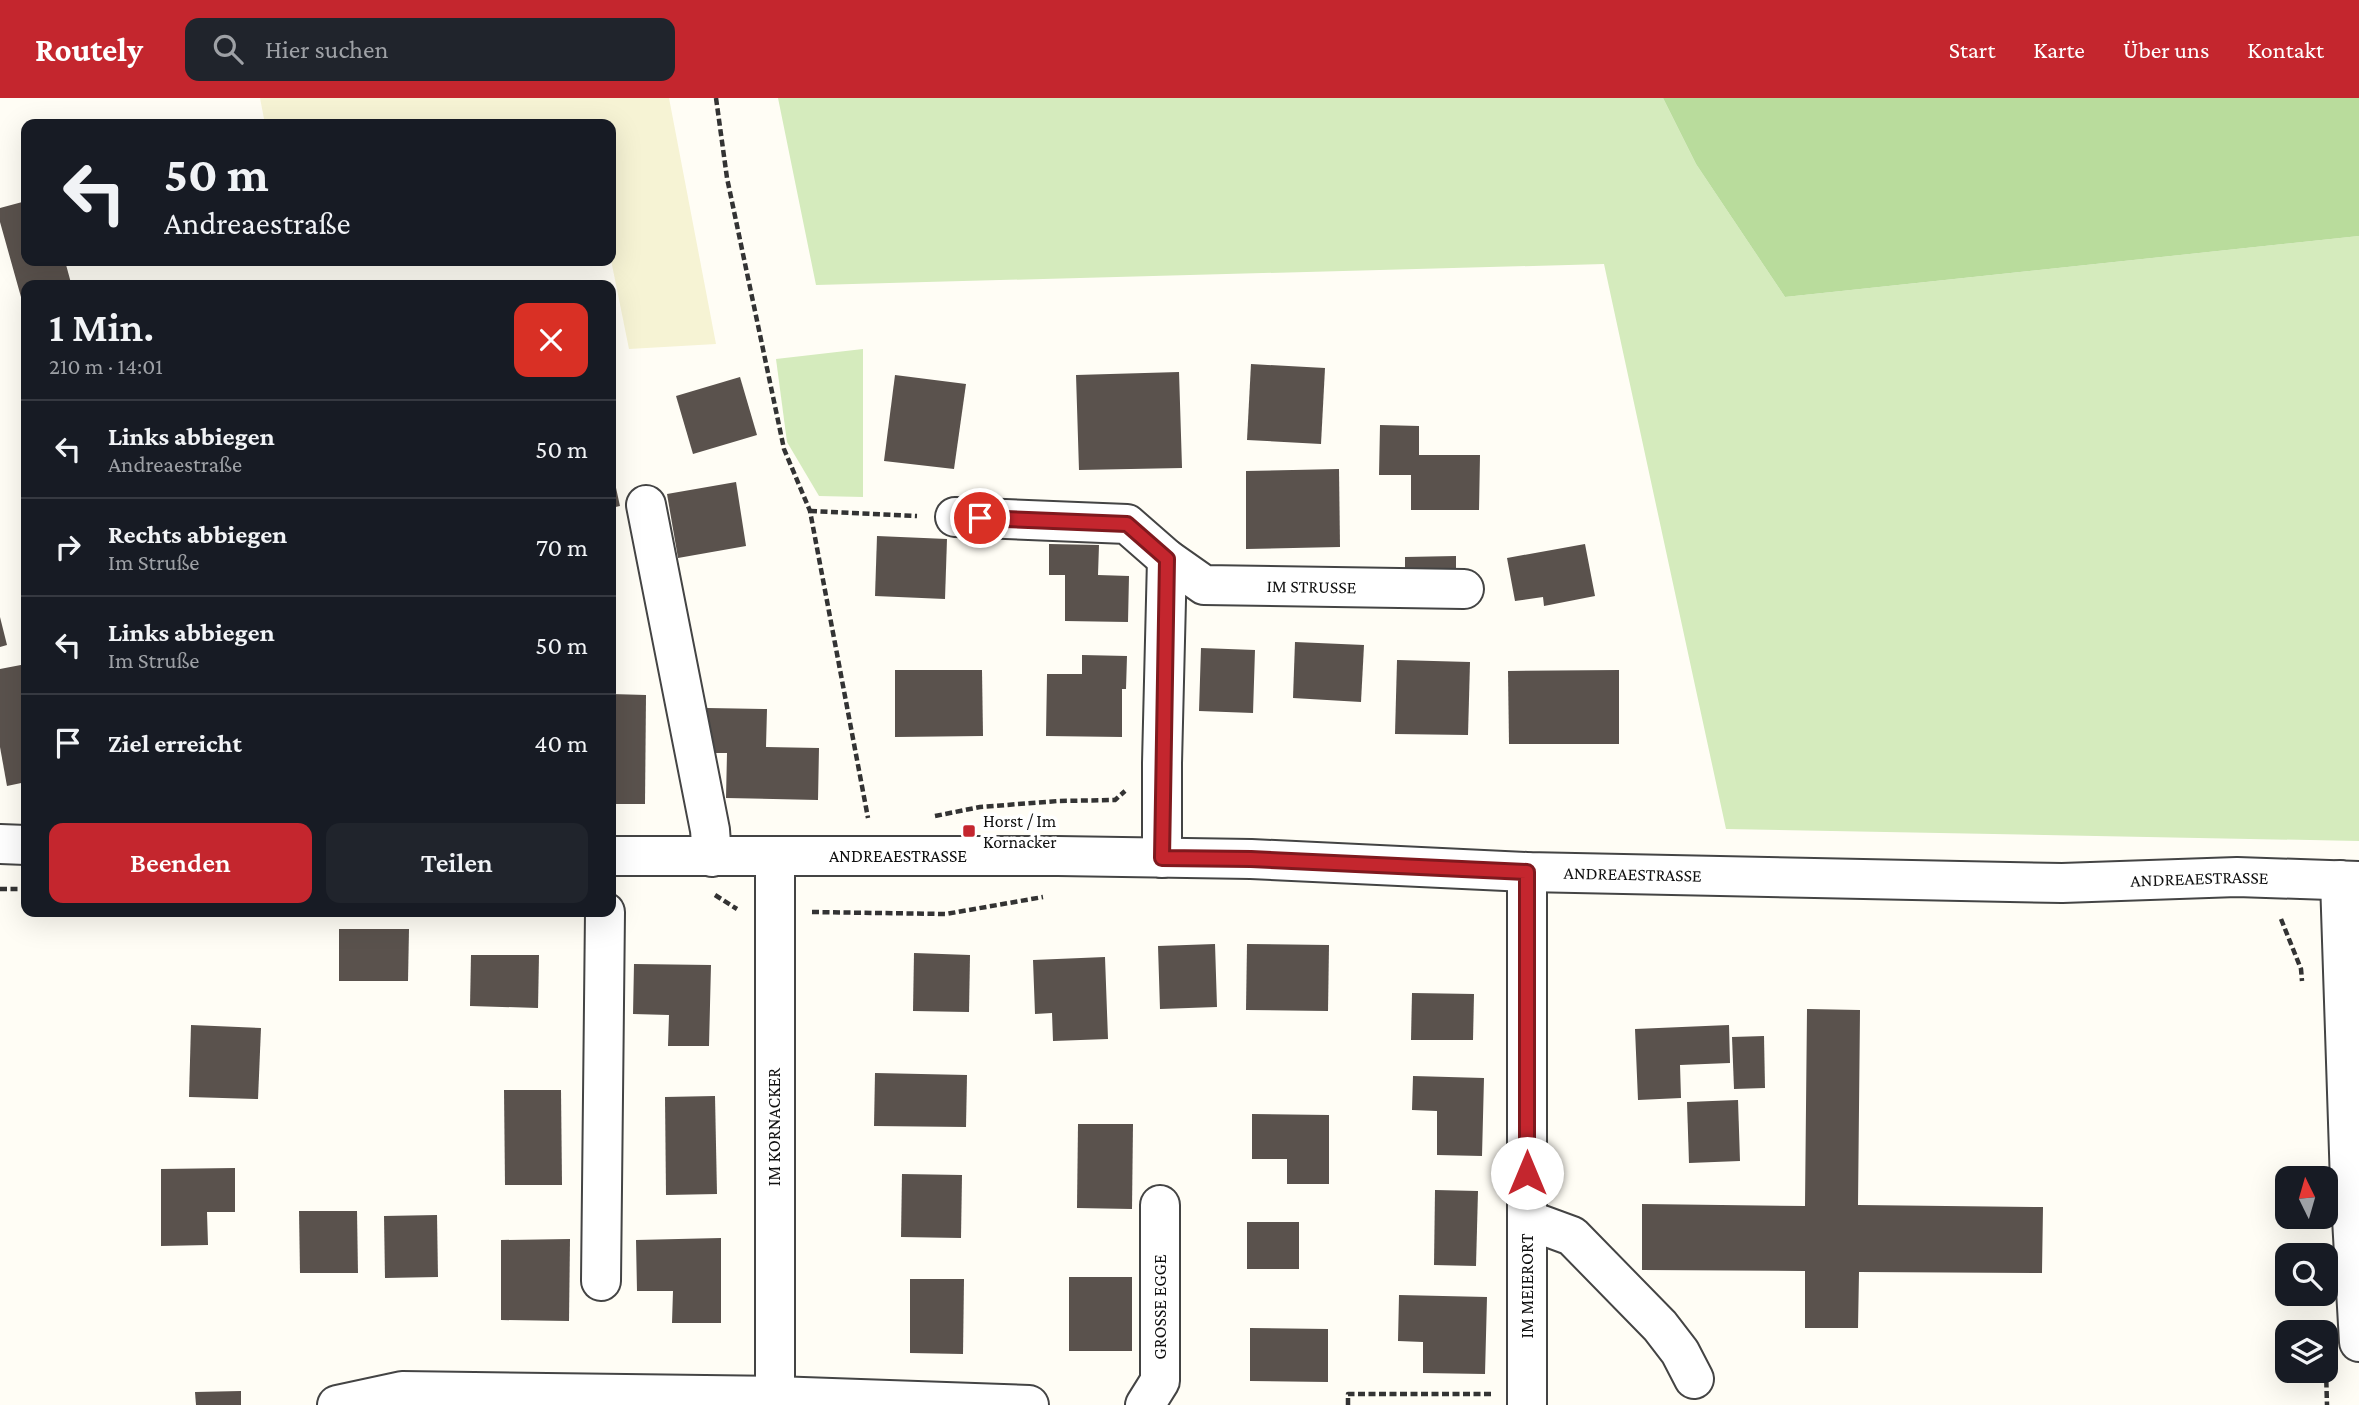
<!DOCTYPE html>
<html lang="de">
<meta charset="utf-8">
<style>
:root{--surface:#171b24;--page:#20242c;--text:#f1f3f6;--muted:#9ea1a6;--line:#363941;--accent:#c4262e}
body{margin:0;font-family:"Crimson Pro",serif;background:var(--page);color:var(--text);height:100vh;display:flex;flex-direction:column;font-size:26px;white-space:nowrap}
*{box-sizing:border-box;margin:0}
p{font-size:23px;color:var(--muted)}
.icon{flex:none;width:38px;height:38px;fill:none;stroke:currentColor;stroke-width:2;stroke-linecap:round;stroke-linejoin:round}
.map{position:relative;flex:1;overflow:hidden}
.details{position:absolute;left:21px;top:182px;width:595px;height:637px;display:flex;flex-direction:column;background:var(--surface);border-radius:14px;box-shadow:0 7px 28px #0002}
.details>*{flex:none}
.guide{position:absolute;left:21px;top:21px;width:595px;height:147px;border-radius:14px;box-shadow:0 7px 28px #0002;background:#171b24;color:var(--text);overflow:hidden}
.needle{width:46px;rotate:355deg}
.controls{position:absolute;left:2275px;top:1068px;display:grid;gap:14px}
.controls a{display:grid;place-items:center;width:63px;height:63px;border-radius:14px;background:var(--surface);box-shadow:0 7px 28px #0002;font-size:35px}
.pin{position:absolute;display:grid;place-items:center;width:60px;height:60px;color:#fff;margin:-30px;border:4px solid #fff;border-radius:50%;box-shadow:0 2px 7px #0007}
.me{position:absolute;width:77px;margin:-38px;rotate:0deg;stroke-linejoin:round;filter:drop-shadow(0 0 5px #0008)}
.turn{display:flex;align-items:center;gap:24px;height:147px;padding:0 28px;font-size:32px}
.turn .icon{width:91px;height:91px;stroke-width:2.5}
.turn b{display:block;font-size:49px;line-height:60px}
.round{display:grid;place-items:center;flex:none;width:74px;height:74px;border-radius:14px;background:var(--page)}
.headline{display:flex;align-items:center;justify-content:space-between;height:119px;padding:0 28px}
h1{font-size:42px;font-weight:600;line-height:52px}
.cta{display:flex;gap:14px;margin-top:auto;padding:14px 28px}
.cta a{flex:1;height:80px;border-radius:14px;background:var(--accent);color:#fff;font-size:28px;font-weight:600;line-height:80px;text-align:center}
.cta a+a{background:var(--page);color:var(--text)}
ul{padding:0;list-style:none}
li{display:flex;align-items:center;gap:21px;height:98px;padding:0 28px;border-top:2px solid var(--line)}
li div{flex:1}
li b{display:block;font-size:26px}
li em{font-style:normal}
header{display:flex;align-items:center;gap:42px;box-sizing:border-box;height:98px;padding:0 35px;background:var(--accent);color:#fff}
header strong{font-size:33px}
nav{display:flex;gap:38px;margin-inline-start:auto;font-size:24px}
.search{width:490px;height:63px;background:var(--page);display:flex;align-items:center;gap:18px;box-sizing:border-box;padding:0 24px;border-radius:14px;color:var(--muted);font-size:26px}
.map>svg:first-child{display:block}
</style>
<header>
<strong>Routely</strong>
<div class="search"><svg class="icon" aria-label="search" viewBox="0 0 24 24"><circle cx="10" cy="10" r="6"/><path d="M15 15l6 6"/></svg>Hier suchen</div>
<nav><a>Start</a><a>Karte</a><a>Über uns</a><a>Kontakt</a></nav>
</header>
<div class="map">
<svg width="2359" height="1307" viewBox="0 0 2359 1307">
<rect width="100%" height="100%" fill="#fffdf5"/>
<polygon fill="#f6f3d4" points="260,0 669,0 716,246 629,251 611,162 611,26 265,26"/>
<g fill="#d5ebbd">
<polygon points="778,0 1663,0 1696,66 1785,199 2359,138 2359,743 1726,731 1604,166 816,187"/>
<polygon points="863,251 863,399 819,398 787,344 776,261"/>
</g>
<polygon fill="#b9dc9c" points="1663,0 2359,0 2359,138 1785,199 1696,66"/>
<g fill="#5a524d">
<polygon points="26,103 26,163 65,163 71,185 26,187 26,198 21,199 0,124 0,110"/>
<polygon points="1251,266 1325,270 1321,346 1247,342"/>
<polygon points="1179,274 1182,370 1079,372 1076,277"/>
<polygon points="895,277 966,286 954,371 884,363"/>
<polygon points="740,279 757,337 693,356 676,298"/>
<polygon points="1380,327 1419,328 1419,357 1480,357 1479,412 1411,412 1411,377 1379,377"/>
<polygon points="611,367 620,408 611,410"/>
<polygon points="1339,371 1340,449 1246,451 1246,373"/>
<polygon points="736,384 746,448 678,460 667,396"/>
<polygon points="877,438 947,441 945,501 875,498"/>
<polygon points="1049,446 1099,447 1098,477 1129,478 1128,524 1065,523 1065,477 1049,477"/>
<polygon points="1585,446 1595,498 1544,508 1543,499 1515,503 1507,460"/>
<polygon points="1456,458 1456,475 1405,476 1405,459"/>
<polygon points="0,519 7,547 0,549"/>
<polygon points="1295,544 1364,547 1361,604 1293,600"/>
<polygon points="1201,550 1255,552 1253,615 1199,613"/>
<polygon points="1082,557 1127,558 1126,591 1122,591 1122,639 1046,638 1047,576 1082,576"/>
<polygon points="1397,562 1470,564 1468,637 1395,636"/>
<polygon points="26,566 26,684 7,688 0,649 0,571"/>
<polygon points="895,572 982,572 983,638 895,639"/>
<polygon points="1619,572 1619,646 1509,646 1508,573"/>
<polygon points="611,596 646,597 645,706 611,706"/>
<polygon points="707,610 767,611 766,649 819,650 818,702 726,700 727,655 706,655"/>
<polygon points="339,831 409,831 408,883 339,883"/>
<polygon points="1215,846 1217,909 1160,911 1158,848"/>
<polygon points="1247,846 1329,847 1328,913 1246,912"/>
<polygon points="914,855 970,857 969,914 913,913"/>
<polygon points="471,857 539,857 538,910 470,908"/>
<polygon points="1105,859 1108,941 1053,943 1052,915 1035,916 1033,862"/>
<polygon points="634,866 711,867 709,948 668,948 669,917 633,916"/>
<polygon points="1412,895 1474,896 1473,942 1411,942"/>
<polygon points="1807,911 1860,912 1858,1107 2043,1109 2042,1175 1859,1174 1858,1230 1805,1230 1805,1173 1642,1172 1642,1106 1805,1108"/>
<polygon points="191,927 261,930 258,1001 189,999"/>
<polygon points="1729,927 1730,965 1680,967 1681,1000 1638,1002 1635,931"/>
<polygon points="1764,938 1765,990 1734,991 1732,939"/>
<polygon points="875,975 967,977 966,1029 874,1028"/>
<polygon points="1413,978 1484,980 1482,1058 1437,1057 1437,1013 1412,1012"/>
<polygon points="504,992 561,992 562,1087 505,1087"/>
<polygon points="715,998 717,1096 666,1097 665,999"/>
<polygon points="1738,1002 1740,1063 1689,1065 1687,1004"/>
<polygon points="1252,1016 1329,1017 1329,1086 1287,1086 1287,1061 1252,1061"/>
<polygon points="1078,1026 1133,1026 1132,1111 1077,1110"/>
<polygon points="235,1070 235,1114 207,1114 208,1147 161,1148 161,1071"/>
<polygon points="902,1076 962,1077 961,1140 901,1139"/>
<polygon points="1435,1092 1478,1093 1476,1168 1434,1167"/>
<polygon points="299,1113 357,1113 358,1175 300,1175"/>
<polygon points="437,1117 438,1179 385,1180 384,1118"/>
<rect x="1247" y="1124" width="52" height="47"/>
<polygon points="721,1140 721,1225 672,1225 673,1193 637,1193 636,1142"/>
<polygon points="570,1141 569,1223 501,1222 501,1142"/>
<rect x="1069" y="1179" width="63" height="74"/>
<polygon points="910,1181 964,1181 963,1256 910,1255"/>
<polygon points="1399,1197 1487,1199 1485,1276 1423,1275 1423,1244 1398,1243"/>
<polygon points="1250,1230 1328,1231 1328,1284 1250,1283"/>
<polygon points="241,1293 241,1307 196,1307 195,1294"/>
</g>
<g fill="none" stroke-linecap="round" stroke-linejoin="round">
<g stroke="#444" stroke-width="42">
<g id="minor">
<polyline points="646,407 710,732 712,759"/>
<path id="s1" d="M 955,419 L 1127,426 L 1167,461 L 1204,487 L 1464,491"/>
<polyline points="0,746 26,747"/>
<path id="s2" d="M 611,758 L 1058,758 L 1251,761 L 1527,774 L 2062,785 L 2237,779 L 2359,783"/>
<polyline points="1162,760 1162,665 1167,461"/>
<polyline points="2340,782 2350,1085 2359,1244"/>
<polyline points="1527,1129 1542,1127 1572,1138 1660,1228 1680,1254 1694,1281"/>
<polyline points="601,1183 605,814"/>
<polyline points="775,1298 775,759"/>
<polyline points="337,1307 402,1293 775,1298 1029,1307"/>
<polyline points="1145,1307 1160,1283 1160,1107"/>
<polyline points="1527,1307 1527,774"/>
</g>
</g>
<g stroke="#333" stroke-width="4.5" stroke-dasharray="7 3.5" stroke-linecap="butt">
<polyline points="716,0 727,80 784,351 810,413 868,720"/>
<polyline points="810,413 917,418"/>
<polyline points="935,718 980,709 1058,703 1115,702 1125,693"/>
<polyline points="0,791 26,791"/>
<polyline points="715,797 737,811"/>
<polyline points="812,814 946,816 1043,799"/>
<polyline points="2281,821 2301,871 2302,883"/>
<polyline points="2326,1272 2327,1307"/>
<polyline points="1348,1307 1348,1296 1491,1296"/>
</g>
<use href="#minor" stroke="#fff" stroke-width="38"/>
</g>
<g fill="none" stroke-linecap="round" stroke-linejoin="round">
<g stroke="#7f191e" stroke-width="18">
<polyline id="route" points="980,420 1127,426 1167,461 1162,760 1251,761 1527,774 1527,1075"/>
</g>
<use href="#route" stroke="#c4262e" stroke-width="12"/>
</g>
<rect fill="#c4262e" stroke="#fff" stroke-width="2.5" x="962" y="726" width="14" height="14" rx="3.5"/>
<g text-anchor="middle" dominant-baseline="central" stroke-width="7" stroke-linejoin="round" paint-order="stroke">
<g font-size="18" fill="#111" stroke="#fff">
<text stroke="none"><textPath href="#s1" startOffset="378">IM STRUSSE</textPath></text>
<text stroke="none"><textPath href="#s2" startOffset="287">ANDREAESTRASSE</textPath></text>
<text stroke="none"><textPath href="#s2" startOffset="1022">ANDREAESTRASSE</textPath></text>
<text stroke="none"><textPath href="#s2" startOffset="1589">ANDREAESTRASSE</textPath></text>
<text transform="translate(774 1029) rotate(-90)">IM KORNACKER</text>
<text transform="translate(1527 1188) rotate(-90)">IM MEIERORT</text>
<text transform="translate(1160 1209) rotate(-90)">GROSSE EGGE</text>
</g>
<g font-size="18" fill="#111" stroke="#fff" text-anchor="start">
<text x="983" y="723">Horst / Im<tspan x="983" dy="21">Kornacker</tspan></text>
</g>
</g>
</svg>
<div class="controls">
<a><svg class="needle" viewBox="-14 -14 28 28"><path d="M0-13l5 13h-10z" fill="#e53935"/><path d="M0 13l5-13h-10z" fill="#9ea1a6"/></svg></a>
<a><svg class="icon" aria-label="search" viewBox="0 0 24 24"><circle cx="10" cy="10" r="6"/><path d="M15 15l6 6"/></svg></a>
<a><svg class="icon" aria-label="layers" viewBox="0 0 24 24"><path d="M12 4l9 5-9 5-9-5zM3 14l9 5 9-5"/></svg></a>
</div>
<div class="pin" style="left:980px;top:420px;background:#d93025"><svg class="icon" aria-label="arrive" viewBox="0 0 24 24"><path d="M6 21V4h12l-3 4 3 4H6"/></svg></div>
<svg class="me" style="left:1527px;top:1075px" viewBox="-20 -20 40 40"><circle r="19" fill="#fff"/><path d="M0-13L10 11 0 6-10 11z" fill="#c4262e"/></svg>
<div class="guide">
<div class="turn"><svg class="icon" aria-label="left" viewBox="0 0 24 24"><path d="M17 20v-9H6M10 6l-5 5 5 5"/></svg><div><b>50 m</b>Andreaestraße</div></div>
</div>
<section class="details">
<div class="headline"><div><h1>1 Min.</h1><p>210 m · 14:01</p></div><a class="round" style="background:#d93025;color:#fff"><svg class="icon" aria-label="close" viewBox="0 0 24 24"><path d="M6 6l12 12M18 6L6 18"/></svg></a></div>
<ul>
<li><svg class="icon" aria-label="left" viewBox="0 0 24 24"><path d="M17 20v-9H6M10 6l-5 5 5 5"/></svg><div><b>Links abbiegen</b><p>Andreaestraße</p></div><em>50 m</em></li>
<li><svg class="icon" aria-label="right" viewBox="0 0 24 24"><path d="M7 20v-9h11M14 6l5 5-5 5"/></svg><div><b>Rechts abbiegen</b><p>Im Struße</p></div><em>70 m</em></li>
<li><svg class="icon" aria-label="left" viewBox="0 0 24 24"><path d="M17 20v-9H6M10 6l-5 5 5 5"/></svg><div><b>Links abbiegen</b><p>Im Struße</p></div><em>50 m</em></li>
<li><svg class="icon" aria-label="arrive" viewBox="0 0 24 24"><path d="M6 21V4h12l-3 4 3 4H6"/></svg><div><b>Ziel erreicht</b></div><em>40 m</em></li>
</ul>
<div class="cta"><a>Beenden</a><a>Teilen</a></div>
</section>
</div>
